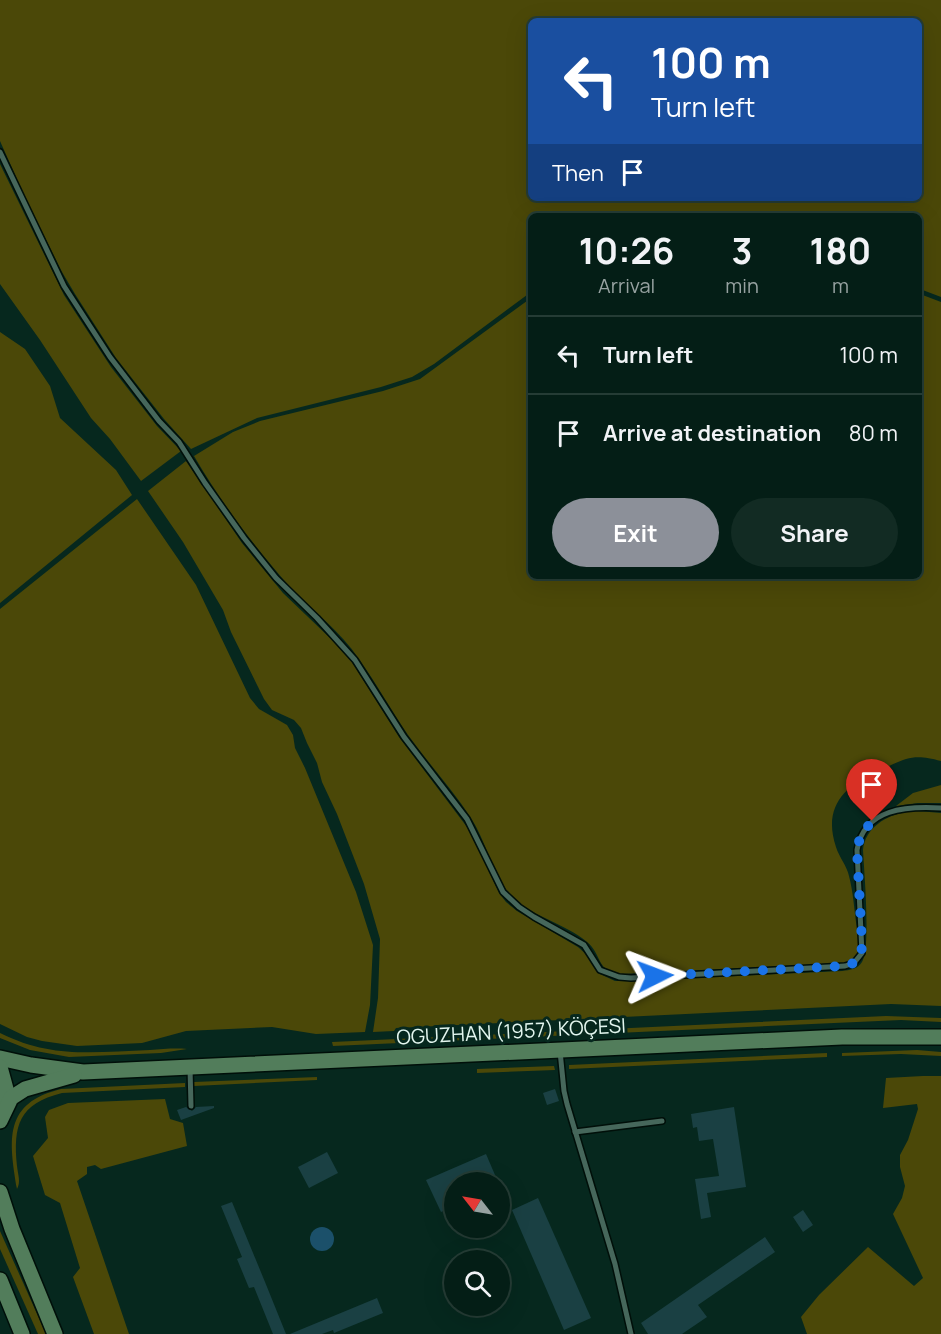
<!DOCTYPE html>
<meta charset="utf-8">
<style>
:root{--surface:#041e16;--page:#122b23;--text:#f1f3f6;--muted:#97a2a1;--line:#253c35;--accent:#8c9099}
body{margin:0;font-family:Manrope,sans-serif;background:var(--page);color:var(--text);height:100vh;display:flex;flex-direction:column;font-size:22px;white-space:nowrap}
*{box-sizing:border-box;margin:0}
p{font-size:20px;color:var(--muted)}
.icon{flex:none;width:33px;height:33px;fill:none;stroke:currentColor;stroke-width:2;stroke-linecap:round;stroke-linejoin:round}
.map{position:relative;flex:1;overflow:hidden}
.sheet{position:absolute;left:528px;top:213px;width:394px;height:366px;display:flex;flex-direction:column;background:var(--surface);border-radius:9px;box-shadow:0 6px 24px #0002,0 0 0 2px var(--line)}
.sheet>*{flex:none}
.hud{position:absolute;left:528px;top:18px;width:394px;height:183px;border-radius:9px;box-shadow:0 6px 24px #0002,0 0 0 2px var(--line);background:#1a4fa0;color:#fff;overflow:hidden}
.needle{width:39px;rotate:301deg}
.fabs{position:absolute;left:444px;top:1172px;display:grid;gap:12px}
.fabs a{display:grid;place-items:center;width:66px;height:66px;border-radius:50%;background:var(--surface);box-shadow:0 6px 24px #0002,0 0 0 2px var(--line);font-size:30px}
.pin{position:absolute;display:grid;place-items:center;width:51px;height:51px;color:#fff;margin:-62px -26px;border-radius:50% 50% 50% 0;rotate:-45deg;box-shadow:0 0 6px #0007}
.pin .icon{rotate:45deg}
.me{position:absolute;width:66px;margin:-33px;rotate:87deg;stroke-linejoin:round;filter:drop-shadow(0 0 4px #0008)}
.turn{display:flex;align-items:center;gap:21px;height:126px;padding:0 24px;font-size:27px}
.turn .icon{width:78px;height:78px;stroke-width:2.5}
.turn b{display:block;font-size:42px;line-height:51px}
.then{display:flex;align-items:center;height:57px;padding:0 24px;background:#0003;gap:12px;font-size:22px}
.eta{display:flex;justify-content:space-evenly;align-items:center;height:102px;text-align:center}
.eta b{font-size:36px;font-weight:700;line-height:42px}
.cta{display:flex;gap:12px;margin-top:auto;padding:12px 24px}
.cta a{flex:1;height:69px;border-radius:36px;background:var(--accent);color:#fff;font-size:24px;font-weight:700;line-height:69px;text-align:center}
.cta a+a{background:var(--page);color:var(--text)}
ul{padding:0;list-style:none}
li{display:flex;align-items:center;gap:18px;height:78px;padding:0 24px;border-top:2px solid var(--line)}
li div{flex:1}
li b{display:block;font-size:22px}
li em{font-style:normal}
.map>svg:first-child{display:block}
</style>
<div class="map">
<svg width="941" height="1334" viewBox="0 0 941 1334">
<rect width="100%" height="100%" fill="#06281e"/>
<g fill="#4b4808" fill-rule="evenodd">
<path d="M 0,0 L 941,0 L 941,297 L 920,289 L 920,216 L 531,216 L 531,292 L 434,364 L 412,377 L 381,387 L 257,418 L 191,449 L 164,419 L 116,358 L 75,294 L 62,272 L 24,195 L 0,141 ZM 531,21 L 920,21 L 920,198 L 531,198 Z"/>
<polygon points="0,164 64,295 111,367 157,426 181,451 141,481 110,439 91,418 40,340 0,284"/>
<path d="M 920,294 L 941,302 L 941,761 C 910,752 904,760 876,772 C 843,787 823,808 836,847 C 839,857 847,866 849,876 C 853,891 854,907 856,922 C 858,934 861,946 856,958 L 845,963 L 621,974 C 596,972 602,954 587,942 C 567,924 525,915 507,891 C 492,870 485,840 471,818 C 452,789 428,763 408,735 C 391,710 376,683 359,659 C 340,631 313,611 290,587 C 254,547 221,502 194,456 L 233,432 L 260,421 L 383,391 L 420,379 L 531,298 L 531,576 L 920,576 Z"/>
<polygon points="0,332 25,349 50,386 60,418 116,470 132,495 0,603"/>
<path d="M 186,461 L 242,543 L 283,593 L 330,638 L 352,662 L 399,737 L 470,831 L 499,893 L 506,902 L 517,911 L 578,947 L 589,957 L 598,973 L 615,981 L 630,981 L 842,971 C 850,970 858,969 862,962 C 871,947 864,871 863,850 C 865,828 886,815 907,812 C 918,810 930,812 941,813 L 941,1006 L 891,1004 L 396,1028 L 394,1031 L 373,1032 L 378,998 L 380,939 L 364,884 L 337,814 L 322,782 L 317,763 L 307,743 L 301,728 L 294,720 L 272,710 L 264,699 L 231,632 L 223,610 L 183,542 L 148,491 Z"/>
<polygon points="137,499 196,585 250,698 259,709 287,725 293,735 295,748 305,768 356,892 373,945 370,1005 365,1032 316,1034 272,1027 186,1031 142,1043 77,1046 42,1041 27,1037 0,1024 0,609"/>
<polygon points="941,785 941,803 918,803 896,806 913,793"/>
<polygon points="886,1016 941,1018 941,1022 901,1020 333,1046 332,1042"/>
<path d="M 0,1033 C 52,1059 94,1052 150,1050 C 162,1049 176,1048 187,1049 L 161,1053 L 69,1057 L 30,1050 L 0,1038 Z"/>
<polygon points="917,1050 941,1052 941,1056 901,1054 842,1056 842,1053"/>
<polygon points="827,1053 827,1057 569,1069 569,1065"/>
<polygon points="554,1066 555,1070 477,1073 477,1069"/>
<polygon points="923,1076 941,1076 941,1334 807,1334 801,1317 819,1295 868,1247 914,1286 923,1278 893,1214 902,1198 905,1186 900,1167 900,1155 908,1140 918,1109 917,1104 883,1108 886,1078"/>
<polygon points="317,1077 317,1080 194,1086 194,1082"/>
<path d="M 185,1083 L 185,1087 L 62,1093 C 19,1104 13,1125 17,1166 C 18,1175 21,1182 17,1189 C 9,1140 3,1103 61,1089 Z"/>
<polygon points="165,1099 170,1119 183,1123 187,1146 101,1169 95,1165 87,1167 87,1174 77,1181 129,1334 94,1334 73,1277 80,1268 60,1203 45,1195 33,1156 48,1138 45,1117 49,1110 68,1103"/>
<polygon points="0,1231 46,1334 38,1334 0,1249"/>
</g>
<circle fill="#1b506a" cx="322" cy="1239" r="12"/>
<g fill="#1a4043">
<polygon points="555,1089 559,1101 547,1105 543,1093"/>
<polygon points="214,1106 214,1108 181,1120 177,1110 186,1107 192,1111 196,1107"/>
<polygon points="734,1107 746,1187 707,1193 711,1217 701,1219 695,1179 719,1176 713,1139 699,1141 697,1127 693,1128 691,1114"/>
<polygon points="327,1152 338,1173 309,1188 298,1167"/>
<polygon points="486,1154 498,1182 454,1182 454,1206 441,1212 426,1180"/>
<polygon points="538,1198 591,1318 564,1330 512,1210"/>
<polygon points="232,1202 265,1282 286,1334 273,1334 254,1287 249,1288 237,1259 242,1257 221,1206"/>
<polygon points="803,1210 813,1225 803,1232 793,1217"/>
<polygon points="765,1237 775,1252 698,1305 707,1317 682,1334 648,1334 641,1323"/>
<polygon points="377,1298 383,1313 334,1333 333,1330 322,1334 290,1334"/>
</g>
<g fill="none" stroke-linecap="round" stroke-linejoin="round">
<g stroke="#000f09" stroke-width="8">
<g id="service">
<path d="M 0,152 L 64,286 L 110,357 L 159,421 L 179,442 L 205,483 L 244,538 L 276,578 L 317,618 L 355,660 L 404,737 L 467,819 L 503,892 L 519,907 L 534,917 L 584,945 L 600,970 L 619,977 L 631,978 L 845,966 L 854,963 L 862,953 L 857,850 C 864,808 907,806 941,808"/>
<polyline points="560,1051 564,1091 567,1104 615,1264 631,1334"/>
<polyline points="190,1068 191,1106"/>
<polyline points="575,1132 662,1121"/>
</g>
</g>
<g stroke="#000f09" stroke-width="18">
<g id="secondary">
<polyline points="0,1058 31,1065 83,1072 842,1037 941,1037"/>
<polyline points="0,1067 6,1089 4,1109"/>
<polyline points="0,1121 11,1098 25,1089 74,1075"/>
<polyline points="0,1192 12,1229 55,1334"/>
<polyline points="0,1280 22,1334"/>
</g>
</g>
<use href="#service" stroke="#46675b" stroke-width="5"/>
<use href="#secondary" stroke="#527d5b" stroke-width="15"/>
</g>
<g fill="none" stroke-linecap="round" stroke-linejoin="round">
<path stroke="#1a73e8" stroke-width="10" stroke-dasharray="0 18" d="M 655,976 L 845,966 C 858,963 862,956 862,943 L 857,850 C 859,837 864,831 872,821"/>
</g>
<g text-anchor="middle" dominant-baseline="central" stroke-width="6" stroke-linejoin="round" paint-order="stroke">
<g font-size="20" fill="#e3f6ef" stroke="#06281e">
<text transform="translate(511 1031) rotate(-3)">OGUZHAN (1957) KÖÇESI</text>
</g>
</g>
</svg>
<div class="fabs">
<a><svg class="needle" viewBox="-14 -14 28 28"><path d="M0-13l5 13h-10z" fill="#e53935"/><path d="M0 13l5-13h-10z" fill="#97a2a1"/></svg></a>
<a><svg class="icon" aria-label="search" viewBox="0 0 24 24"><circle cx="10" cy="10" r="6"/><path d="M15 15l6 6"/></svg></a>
</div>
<div class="pin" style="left:872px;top:821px;background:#d93025"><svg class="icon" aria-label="arrive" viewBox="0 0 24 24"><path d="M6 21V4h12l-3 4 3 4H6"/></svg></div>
<svg class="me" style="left:655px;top:976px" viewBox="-20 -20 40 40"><path d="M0-17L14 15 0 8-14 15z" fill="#1a73e8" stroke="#fff" stroke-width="4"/></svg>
<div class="hud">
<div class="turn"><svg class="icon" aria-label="left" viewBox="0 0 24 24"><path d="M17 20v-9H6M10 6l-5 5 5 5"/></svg><div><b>100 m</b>Turn left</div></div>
<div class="then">Then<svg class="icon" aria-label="arrive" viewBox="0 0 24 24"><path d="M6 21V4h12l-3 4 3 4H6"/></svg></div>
</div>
<section class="sheet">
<div class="eta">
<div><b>10:26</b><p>Arrival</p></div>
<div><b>3</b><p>min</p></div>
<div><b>180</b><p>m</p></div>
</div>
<ul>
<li><svg class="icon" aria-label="left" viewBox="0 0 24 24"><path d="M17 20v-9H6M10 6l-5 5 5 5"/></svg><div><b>Turn left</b></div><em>100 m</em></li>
<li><svg class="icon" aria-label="arrive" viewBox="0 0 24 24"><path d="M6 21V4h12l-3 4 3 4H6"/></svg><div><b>Arrive at destination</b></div><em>80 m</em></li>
</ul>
<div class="cta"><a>Exit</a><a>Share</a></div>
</section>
</div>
